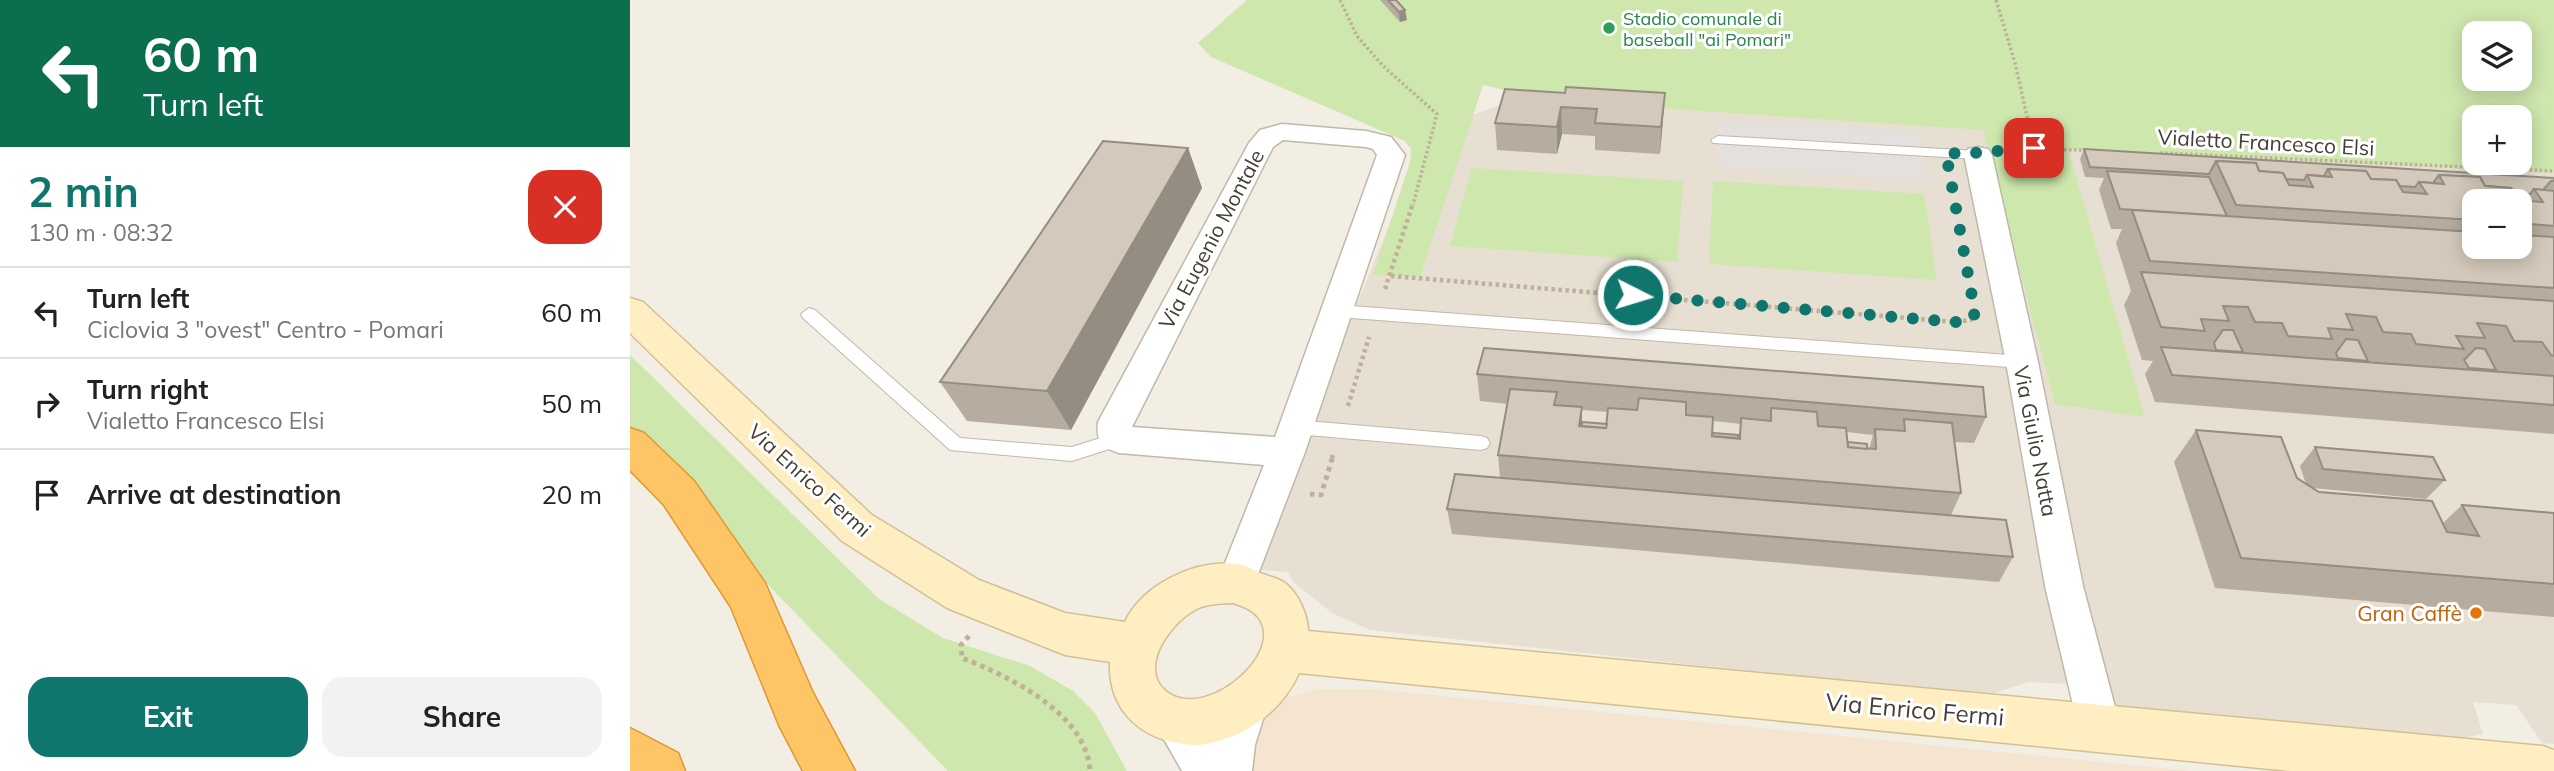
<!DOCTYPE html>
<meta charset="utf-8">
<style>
:root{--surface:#fff;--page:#f2f2f2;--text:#222;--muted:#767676;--line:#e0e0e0;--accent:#0f766e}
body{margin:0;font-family:Mulish,sans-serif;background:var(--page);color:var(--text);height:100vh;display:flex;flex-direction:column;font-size:26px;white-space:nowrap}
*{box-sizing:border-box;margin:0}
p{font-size:23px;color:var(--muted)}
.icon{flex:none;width:38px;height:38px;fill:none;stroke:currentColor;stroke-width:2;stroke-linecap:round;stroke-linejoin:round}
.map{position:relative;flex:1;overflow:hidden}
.panel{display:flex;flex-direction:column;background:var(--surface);width:630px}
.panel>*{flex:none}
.guide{background:#0b6e4f;color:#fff;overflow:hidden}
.tools{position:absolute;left:1832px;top:21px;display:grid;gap:14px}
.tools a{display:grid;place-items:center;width:70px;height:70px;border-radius:14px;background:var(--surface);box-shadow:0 4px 18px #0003;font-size:35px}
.pin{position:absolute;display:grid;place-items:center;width:60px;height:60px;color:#fff;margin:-30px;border-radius:14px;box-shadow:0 4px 10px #0006}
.me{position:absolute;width:77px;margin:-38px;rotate:95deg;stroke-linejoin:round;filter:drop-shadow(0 0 5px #0008)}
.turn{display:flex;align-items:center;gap:24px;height:147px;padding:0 28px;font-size:32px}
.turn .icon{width:91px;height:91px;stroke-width:2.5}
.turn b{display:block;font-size:49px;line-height:60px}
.round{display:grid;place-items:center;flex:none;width:74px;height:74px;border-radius:21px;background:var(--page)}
.head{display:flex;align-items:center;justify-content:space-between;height:119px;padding:0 28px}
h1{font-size:42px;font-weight:700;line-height:52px;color:var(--accent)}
.button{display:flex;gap:14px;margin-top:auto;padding:14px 28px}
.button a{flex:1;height:80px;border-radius:21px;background:var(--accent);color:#fff;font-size:28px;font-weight:700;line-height:80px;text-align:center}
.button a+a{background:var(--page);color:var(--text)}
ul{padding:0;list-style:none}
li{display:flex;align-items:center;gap:21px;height:91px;padding:0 28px;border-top:2px solid var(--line)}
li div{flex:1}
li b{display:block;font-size:26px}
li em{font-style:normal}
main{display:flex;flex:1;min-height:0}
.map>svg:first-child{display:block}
</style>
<main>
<section class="panel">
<div class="guide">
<div class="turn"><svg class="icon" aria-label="left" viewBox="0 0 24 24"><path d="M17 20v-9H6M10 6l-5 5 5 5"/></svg><div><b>60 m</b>Turn left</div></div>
</div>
<div class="head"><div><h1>2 min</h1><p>130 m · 08:32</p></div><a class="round" style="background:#d93025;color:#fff"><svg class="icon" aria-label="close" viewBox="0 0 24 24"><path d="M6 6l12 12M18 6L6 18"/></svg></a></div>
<ul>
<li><svg class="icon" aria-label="left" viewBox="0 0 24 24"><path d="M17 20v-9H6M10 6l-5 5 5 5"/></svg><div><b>Turn left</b><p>Ciclovia 3 &quot;ovest&quot; Centro - Pomari</p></div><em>60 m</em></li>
<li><svg class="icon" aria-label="right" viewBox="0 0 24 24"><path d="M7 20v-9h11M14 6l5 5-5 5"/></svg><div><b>Turn right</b><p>Vialetto Francesco Elsi</p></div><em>50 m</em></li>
<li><svg class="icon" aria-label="arrive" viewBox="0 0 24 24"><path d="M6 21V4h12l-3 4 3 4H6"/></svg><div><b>Arrive at destination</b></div><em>20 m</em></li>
</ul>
<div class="button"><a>Exit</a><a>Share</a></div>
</section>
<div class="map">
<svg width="1924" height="771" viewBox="0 0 1924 771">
<rect width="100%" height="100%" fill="#f2eee4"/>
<path fill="#e6dfd2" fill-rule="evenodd" d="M 893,96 L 1844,163 L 1890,163 L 1924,140 L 1924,744 L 1912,743 L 1886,705 L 1843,702 L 1853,734 L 1827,739 L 1492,709 L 1462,685 L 1399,682 L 1355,696 L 740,630 L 702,613 L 663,582 L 658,572 L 619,569 L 797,132 ZM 1844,201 L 1890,201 L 1890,247 L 1844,247 Z"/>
<polygon fill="#f5e4cf" points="687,689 741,689 1563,771 601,771 615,732 653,699"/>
<g fill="#cee7ad" fill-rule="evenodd">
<path d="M 617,0 L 1924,0 L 1924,173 L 1438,149 L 1515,417 L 1425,404 L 1353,130 L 922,101 L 853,85 L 790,277 L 743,275 L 780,162 L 781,149 L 775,141 L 581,57 L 568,43 ZM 1844,33 L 1890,33 L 1890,79 L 1844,79 ZM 1844,117 L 1890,117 L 1890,163 L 1844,163 Z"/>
<polygon points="842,168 1053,181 1047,262 820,246"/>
<polygon points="1083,181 1294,194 1307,280 1079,264"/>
<polygon points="0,355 249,599 313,638 400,666 443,691 465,713 497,771 318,771 0,442"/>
</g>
<polygon fill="#e3e0dd" points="1089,120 1290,132 1297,181 1087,167"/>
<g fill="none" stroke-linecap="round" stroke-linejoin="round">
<g stroke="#c0b8aa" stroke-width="2">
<g id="lane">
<polygon points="1088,136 1348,151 1355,155 1348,159 1083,143 1081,140"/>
<polygon points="708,305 1392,356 1398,358 1401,362 1398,366 1392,368 708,317 700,311"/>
<polygon points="179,308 185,310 330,438 442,447 489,432 495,434 498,439 495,444 442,461 320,450 173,318 171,314"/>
<polygon points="666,420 851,436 857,438 860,443 857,448 851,450 666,434 660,432 657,427 660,422"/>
</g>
</g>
<g stroke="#c0b8aa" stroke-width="3">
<g id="street">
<path d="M 652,124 L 736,131 L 761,137 L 775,155 L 675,452 L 620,595 L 606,600 L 592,595 L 587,583 L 634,465 L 489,453 C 471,447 466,441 468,422 L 619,143 L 630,130 ZM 653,140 L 736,147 L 743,149 L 747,155 L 645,437 L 502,427 L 643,147 Z"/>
<polygon points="1348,147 1358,149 1362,155 1408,362 1453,586 1490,726 1484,740 1469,746 1454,740 1448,726 1415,586 1376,362 1334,155 1338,149"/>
<polygon points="617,683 632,689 638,703 625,745 622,771 552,771 523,720 529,706 544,700 559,706 583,742 602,689"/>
</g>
</g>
<g stroke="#d2c094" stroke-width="3">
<path id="secondary" d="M 0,298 L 13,302 L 242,515 L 349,580 L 435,613 L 495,622 C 512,585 564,560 604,564 C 613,564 622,569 630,573 C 637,576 648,578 655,583 C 668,593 678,615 678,631 L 1913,746 L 1924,750 L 1924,771 L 1660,771 L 669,673 C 651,713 613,739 569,745 C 563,746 555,744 548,743 C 506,736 478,706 480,662 L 435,655 L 317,608 L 212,541 L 0,333 ZM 603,603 C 609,605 618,608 623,612 C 665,646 578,723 537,692 C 505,668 544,617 571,607 C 581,604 593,603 603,603 Z"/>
</g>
<g stroke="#dc9934" stroke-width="3">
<g id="highway">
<polygon points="0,428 14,433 64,481 135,583 183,693 225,771 173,771 149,725 101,607 34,505 0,470"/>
<polygon points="0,728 48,753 55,771 0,771"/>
</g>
</g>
<g stroke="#bfb098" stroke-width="3.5" stroke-dasharray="2.5 2.5" stroke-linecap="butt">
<polyline points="710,0 727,36 753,66 807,114 783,205"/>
<polyline points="1366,0 1385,63 1404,148"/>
<polyline points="1379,149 1458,150"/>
<polyline points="1530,153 1924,171"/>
</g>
<g stroke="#bfb098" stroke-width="4.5" stroke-dasharray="3.5 3.5" stroke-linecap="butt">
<polyline points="761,276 1325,322 1341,320 1345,313"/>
<polyline points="755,289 783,203"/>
<polyline points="718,406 739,337"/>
<polyline points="702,458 703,455"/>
</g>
<g stroke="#bfb098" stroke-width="5" stroke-dasharray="4.5 4.5" stroke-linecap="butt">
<polyline points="680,494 691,495 703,456"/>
<path d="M 339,636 L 331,645 L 332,658 C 379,676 457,714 460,771"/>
</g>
<use href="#lane" fill="#fff" fill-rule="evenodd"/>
<use href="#street" fill="#fff" fill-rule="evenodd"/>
<use href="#secondary" fill="#feeec2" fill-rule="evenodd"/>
<use href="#highway" fill="#fdc565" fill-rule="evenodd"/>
</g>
<g fill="#b6ada0" fill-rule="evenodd">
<polygon points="750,0 766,0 777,20 770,22"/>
<polygon points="875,89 1033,120 1030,154 965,150 965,136 932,134 927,154 867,150 865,123"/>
<polygon points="558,148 572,188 441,430 337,421 310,382"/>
<path d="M 1454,149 L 1924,178 L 1924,434 L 1525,402 L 1515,374 L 1523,361 L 1512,360 L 1494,305 L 1501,291 L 1486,243 L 1492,229 L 1481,229 L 1469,190 L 1474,178 L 1455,177 L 1450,159 ZM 1844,201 L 1890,201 L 1890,247 L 1844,247 Z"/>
<path d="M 847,374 L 1356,417 L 1344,443 L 1324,442 L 1331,493 L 1321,515 L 1383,557 L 1369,582 L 822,534 L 817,509 L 870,478 L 868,455 L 877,404 L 850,401 ZM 952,410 L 978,412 L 977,424 L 952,426 ZM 1083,421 L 1111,424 L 1108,438 L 1082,433 ZM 1217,432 L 1243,435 L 1239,449 L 1218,442 Z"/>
<polygon points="1566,430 1667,478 1676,484 1670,466 1685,447 1815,480 1796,499 1683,488 1689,492 1813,523 1832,505 1924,513 1924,617 1585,588 1544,462"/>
</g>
<g fill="#948d82">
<polygon points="775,10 777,20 770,22 769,12"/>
<polygon points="1035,93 1033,120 1030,154 1031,127"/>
<polygon points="931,107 932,134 927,154 927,127"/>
<polygon points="558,148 572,188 441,430 417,391"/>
<polygon points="952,407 952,439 949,426"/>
</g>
<g fill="#d4c9ba" stroke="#948d82" stroke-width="2">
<polygon points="758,0 766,0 775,10 769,12"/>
<polygon points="936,87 1035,93 1031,127 965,123 967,109 931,107 927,127 865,123 875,89 935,93"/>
<polygon points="473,141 558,148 417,391 310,382"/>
<polygon points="1454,149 1924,178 1924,181 1921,181 1913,190 1904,189 1900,194 1884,193 1881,188 1855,186 1850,177 1809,175 1803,183 1789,182 1785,187 1770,186 1766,180 1741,179 1736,171 1698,169 1694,176 1677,175 1674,180 1656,179 1653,173 1629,171 1626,163 1586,161 1579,174 1460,167"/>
<polygon points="1586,161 1626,163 1629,171 1653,173 1659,185 1683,187 1677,175 1702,177 1698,169 1736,171 1741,179 1766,180 1773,192 1797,194 1789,182 1814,184 1809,175 1850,177 1855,186 1881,188 1889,200 1913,202 1904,189 1924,191 1924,226 1890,223 1890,201 1844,201 1844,220 1606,205"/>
<polygon points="1477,171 1579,177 1597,216 1490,209"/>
<polygon points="1502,210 1844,232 1844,247 1890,247 1890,235 1924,237 1924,288 1520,261"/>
<polygon points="1511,272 1924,301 1924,356 1921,355 1912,342 1884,341 1876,326 1847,323 1855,338 1826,336 1834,349 1786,344 1781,334 1753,332 1746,317 1716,314 1723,330 1698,328 1702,339 1658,336 1652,323 1625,322 1618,307 1593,306 1599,321 1571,319 1575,331 1531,327"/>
<polygon points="1593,330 1603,330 1613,352 1586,350 1584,343"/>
<polygon points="1716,339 1728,340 1738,361 1708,358 1706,353"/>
<polygon points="1531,347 1924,376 1924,405 1542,375"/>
<polygon points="854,348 1353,387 1356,417 847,374"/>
<polygon points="1846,348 1855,349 1866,370 1839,368 1834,360"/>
<polygon points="880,389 927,392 924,405 952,407 949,426 976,428 978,408 1007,410 1009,398 1056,402 1056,415 1083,417 1082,436 1110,439 1111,418 1141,421 1141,408 1187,412 1188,426 1216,428 1218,447 1246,449 1245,429 1275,431 1274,419 1322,423 1331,493 868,455"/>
<polygon points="952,422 977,424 976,428 952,426"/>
<polygon points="1566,430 1651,437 1667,478 1689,492 1802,501 1817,532 1849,536 1832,505 1924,513 1924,584 1611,558"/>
<polygon points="1083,433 1108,435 1108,438 1082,436"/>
<polygon points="1218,442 1237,444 1237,449 1218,447"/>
<polygon points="1685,447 1803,457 1815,480 1693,469"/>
<polygon points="825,474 1376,520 1383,557 817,509"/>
</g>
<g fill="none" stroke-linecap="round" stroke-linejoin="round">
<path stroke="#0f766e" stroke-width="12" stroke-dasharray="0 21.6" d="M 1003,295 L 1325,322 L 1341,320 L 1345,313 L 1316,153 C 1346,155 1374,149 1404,148"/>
</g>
<circle fill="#2e9e5b" stroke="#fff" stroke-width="2.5" cx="979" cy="28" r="7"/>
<circle fill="#e8710a" stroke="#fff" stroke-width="2.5" cx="1846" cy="613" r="7"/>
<g text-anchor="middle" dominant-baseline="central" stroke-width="6" stroke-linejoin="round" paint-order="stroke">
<g font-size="18" fill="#27864d" stroke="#fff" text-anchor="start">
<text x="993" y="18">Stadio comunale di<tspan x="993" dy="21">baseball "ai Pomari"</tspan></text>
</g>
<g font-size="21" fill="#443e34" stroke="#fff">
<text transform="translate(1636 142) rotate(3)">Vialetto Francesco Elsi</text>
<text transform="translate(581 239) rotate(-62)">Via Eugenio Montale</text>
<text transform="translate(1406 441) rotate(79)">Via Giulio Natta</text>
<text transform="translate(180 480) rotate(42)">Via Enrico Fermi</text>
</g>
<g font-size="21" fill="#c56008" stroke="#fff" text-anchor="end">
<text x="1832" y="613">Gran Caffè</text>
</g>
<g font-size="24" fill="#443e34" stroke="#fff">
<text transform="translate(1285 709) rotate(5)">Via Enrico Fermi</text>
</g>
</g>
</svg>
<div class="tools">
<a><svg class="icon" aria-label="layers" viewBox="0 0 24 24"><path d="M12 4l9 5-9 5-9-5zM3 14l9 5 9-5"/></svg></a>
<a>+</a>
<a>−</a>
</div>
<div class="pin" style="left:1404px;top:148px;background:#d93025"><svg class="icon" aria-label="arrive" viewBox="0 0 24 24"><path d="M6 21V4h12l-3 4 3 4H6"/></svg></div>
<svg class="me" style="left:1003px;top:295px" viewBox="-20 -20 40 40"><circle r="17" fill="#0f766e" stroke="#fff" stroke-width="3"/><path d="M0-11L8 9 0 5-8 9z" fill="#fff"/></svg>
</div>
</main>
